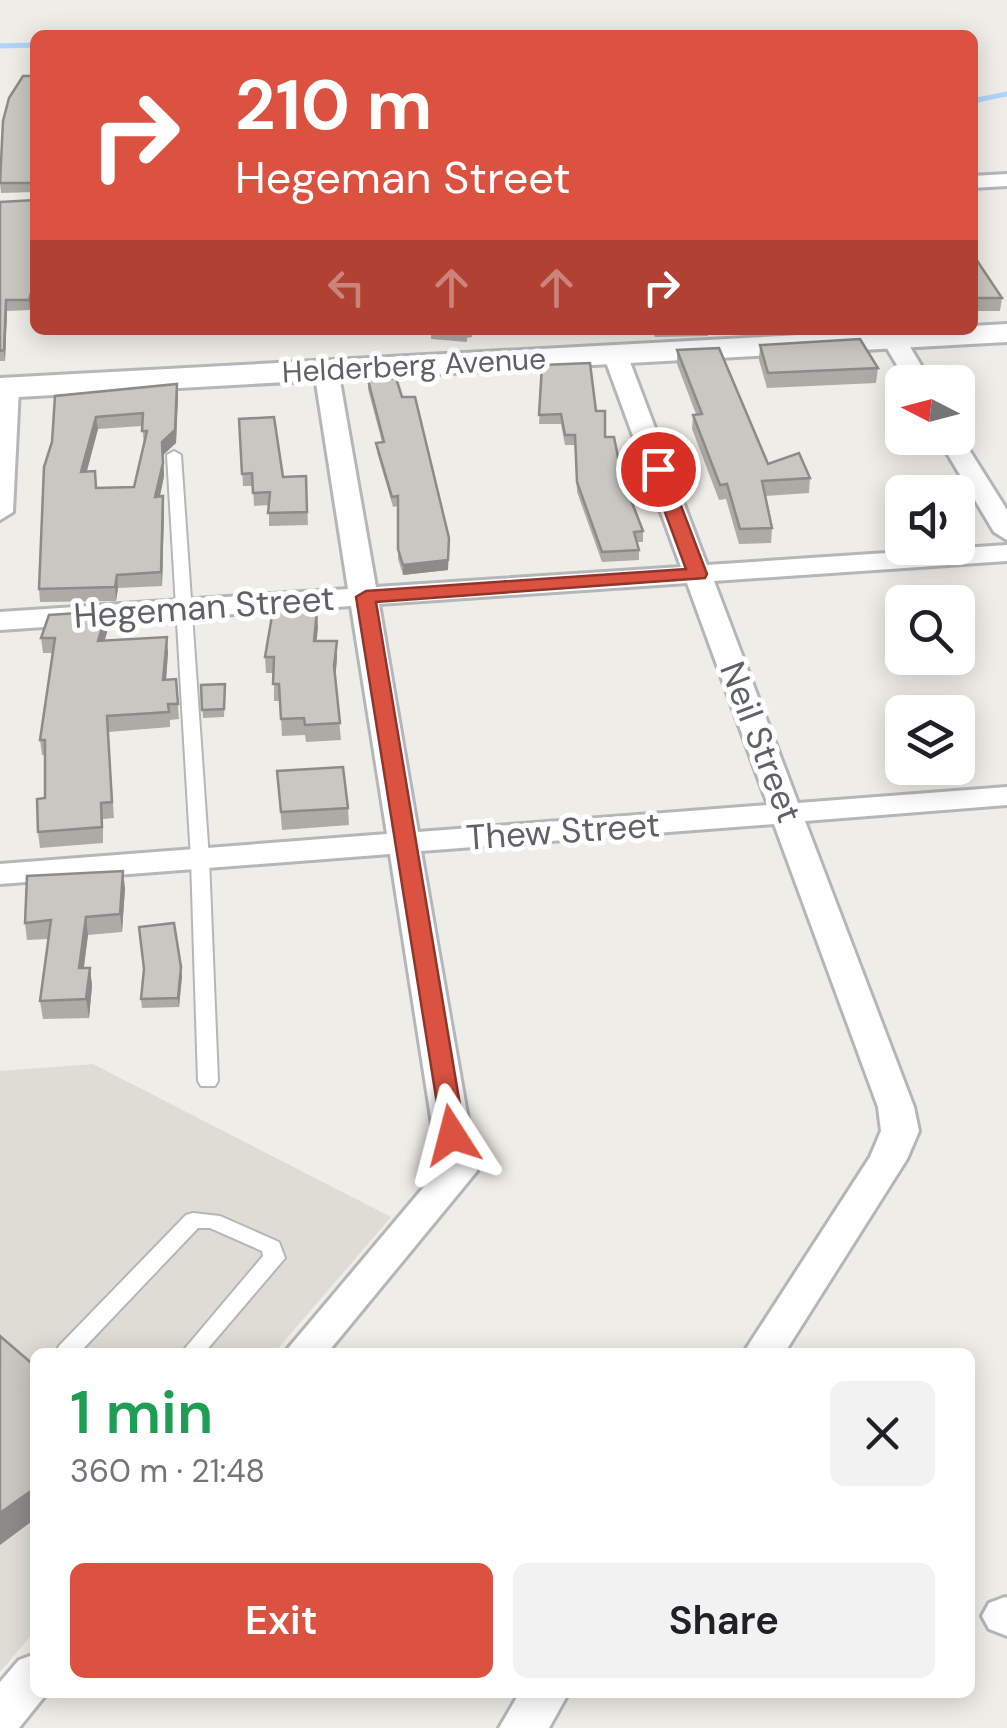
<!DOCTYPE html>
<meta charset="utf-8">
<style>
:root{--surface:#fff;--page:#f2f2f2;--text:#202124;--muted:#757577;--accent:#dc5240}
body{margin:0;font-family:"DM Sans",sans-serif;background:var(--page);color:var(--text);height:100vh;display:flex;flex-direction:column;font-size:38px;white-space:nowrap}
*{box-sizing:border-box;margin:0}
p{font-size:32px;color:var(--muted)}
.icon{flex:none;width:55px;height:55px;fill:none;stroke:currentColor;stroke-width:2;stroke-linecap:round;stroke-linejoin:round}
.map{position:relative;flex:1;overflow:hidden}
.details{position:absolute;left:30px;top:1348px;width:945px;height:350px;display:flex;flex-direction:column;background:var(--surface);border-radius:15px;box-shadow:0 5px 25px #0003}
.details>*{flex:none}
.top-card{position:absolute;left:30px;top:30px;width:948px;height:305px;border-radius:15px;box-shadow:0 5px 25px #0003;background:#dc5240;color:#fff;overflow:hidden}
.needle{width:65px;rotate:276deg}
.fabs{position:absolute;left:885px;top:365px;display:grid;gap:20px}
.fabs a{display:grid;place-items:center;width:90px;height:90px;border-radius:15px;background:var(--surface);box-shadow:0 5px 25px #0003;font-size:50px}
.pin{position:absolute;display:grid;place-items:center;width:85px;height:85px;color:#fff;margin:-42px;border:5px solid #fff;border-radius:50%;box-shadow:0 2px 10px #0007}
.me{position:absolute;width:110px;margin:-55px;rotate:351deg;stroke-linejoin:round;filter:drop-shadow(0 0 8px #0008)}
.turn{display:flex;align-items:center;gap:35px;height:210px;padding:0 40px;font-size:45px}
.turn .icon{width:130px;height:130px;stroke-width:2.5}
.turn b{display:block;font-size:70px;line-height:85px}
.lanes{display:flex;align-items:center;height:95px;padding:0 40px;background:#0003;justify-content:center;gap:50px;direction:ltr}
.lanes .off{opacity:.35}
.round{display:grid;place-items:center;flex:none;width:105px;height:105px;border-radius:15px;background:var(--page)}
.head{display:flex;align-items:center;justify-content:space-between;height:170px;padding:0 40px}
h1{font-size:60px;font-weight:600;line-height:75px;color:#1e9e55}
.primary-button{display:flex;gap:20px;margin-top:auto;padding:20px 40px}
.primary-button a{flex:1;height:115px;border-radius:15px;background:var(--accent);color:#fff;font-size:40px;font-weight:600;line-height:115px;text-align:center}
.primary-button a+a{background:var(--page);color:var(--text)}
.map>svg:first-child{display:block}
</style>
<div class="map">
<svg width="1007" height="1728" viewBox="0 0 1007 1728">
<rect width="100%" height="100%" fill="#efede7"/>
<polygon fill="#dfdcd5" points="93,1064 391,1217 275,1352 35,1352 35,1631 0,1672 0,1071"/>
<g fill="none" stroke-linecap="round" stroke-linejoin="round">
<g stroke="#aed5f8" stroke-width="5">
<polyline points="0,46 35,45"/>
<polyline points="972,101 1007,94"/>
</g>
<g stroke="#b4b6ba" stroke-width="4">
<g id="service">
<polygon points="174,451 181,455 209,859 218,1081 215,1086 201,1086 198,1081 191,859 167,455"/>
<polygon points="193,1213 220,1216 279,1242 285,1258 205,1352 182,1352 263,1256 262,1251 210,1228 198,1228 80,1352 56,1352 59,1346 186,1215"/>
</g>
</g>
<g stroke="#b4b6ba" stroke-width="6">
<g id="minor">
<polygon points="1007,174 1007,186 972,188 972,176"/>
<polygon points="876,330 900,330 931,382 907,382"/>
<path d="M 615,347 L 627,354 L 707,565 L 1007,545 L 1007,561 L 714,581 L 798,803 L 1007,787 L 1007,805 L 805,821 L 914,1107 L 919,1131 L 907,1159 L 785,1352 L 744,1352 L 870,1157 L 881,1131 L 878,1107 L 774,824 L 421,851 L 477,1171 L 328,1352 L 285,1352 L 439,1169 L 390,854 L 0,884 L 0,864 L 387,834 L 351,606 L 0,630 L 0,612 L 348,589 L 314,370 L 326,363 L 338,370 L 376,587 L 681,567 L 603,354 ZM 687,583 L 768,805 L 418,832 L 379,604 Z"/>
<polygon points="7,381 19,388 13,512 0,520 0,382"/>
<polygon points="958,432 1007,510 1007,540 994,532 938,438 958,438"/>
<polygon points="1005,1597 1007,1598 1007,1636 989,1629 982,1616 989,1603"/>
<polygon points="35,1654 35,1692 48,1692 19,1728 0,1728 0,1682 19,1660"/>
<polygon points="520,1692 569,1692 549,1728 499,1728"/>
</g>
</g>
<g stroke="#b4b6ba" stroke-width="6">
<polygon id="tertiary" points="1007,324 1007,342 0,398 0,378 892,330 972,330 972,326"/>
</g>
<use href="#service" fill="#fff" fill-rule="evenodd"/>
<use href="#minor" fill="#fff" fill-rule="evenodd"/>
<use href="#tertiary" fill="#fff" fill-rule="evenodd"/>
</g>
<g fill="#acaba6" fill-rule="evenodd">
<polygon points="35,76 35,192 1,193 0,183"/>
<polygon points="34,201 30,310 7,311 5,361 0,361 0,202"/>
<polygon points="972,253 1002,298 1000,311 972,311"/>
<polygon points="431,330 472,330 472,337 467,338 467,342 431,339"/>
<polygon points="652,330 708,330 708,336 655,337"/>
<polygon points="751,330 822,330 752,334"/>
<polygon points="760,345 878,368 876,383 767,388 759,360"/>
<polygon points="677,350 768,464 810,478 809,493 765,496 772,528 771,543 739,544 726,499 719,500 692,429 693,415 696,414 677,364"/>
<polygon points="542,365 596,411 643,531 643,542 637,542 639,550 639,560 602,562 577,492 575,445 565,445 561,424 539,424"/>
<polygon points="368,380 402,397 449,538 448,570 403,575 398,559 398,506 393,507 377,452 376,443 382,442 368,389"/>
<path d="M 177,384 L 178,396 L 176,443 L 163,455 L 164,476 L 160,496 L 163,496 L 164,510 L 162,586 L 118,588 L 116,601 L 40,602 L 39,589 L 55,396 ZM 142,426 L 144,444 L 134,487 L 97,488 L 87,471 L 98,429 Z"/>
<polygon points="239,419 283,477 306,476 308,525 269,526 269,505 254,506 253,486 243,486"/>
<polygon points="107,611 109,626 104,640 168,652 166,680 176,679 179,719 170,720 170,727 108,732 114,818 103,819 103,843 40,848 38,832 45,798 45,755 42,755 40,740 53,653 43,653 41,638"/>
<polygon points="318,627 316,641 337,641 337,658 335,678 341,740 306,742 305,735 282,736 280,701 274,701 274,673 266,673 265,657"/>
<polygon points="201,685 225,693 224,717 203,718"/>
<polygon points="277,771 348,808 349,825 282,830"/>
<polygon points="125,888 122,932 88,935 84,968 90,968 92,986 89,1018 43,1019 40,1001 48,939 27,940 25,923"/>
<polygon points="182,976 179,1007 142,1008 141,999"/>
</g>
<g fill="#8c8b87">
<polygon points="35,272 35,294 30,310 29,300"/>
<polygon points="6,300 7,311 5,361 4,350"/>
<polygon points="177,384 178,396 176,443 163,455 164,476 157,510 155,497 162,442"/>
<polygon points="96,417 98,429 83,485 81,472"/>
<polygon points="163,496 164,510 162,586 161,572"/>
<polygon points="449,538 448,570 403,575 403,565"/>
<polygon points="117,575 118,588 116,601 115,587"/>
<polygon points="317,610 318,627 315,658 314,641"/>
<polygon points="107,611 109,626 100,656 98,641"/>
<polygon points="167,637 168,652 165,695 163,680"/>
<polygon points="337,641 337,658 335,683 334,666"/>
<polygon points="123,871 125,888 122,932 120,914"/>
<polygon points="86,917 88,935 81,986 79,968"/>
<polygon points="181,967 182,976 179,1007 178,998"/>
<polygon points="90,968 92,986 89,1018 86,999"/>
<polygon points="35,1488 35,1519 0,1545 0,1513"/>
</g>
<g fill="#c8c7c1" stroke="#8c8b87" stroke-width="2.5" fill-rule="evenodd">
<polygon points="23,76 35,76 35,183 0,183 3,121 9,98"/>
<polygon points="35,200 34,283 29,300 6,300 4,350 0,351 0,202"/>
<polygon points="972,253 1002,298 972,298"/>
<polygon points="860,339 878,368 768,373 760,345"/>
<polygon points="719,348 768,464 799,453 810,478 762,481 772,528 740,529 727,484 720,485 693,415 702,414 677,350"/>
<polygon points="590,363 596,411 605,411 605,437 614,437 622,477 643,531 634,532 639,550 602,552 577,482 575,435 565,435 561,414 539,415 542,365"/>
<polygon points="396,378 402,397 415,397 449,538 448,560 403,565 398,549 398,496 392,497 376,443 384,442 368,380"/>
<path d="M 177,384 L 175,430 L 162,442 L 163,463 L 155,497 L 163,496 L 161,572 L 117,575 L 115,587 L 39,589 L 44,467 L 52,442 L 55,396 ZM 143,413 L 142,431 L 147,431 L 134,487 L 96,488 L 95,471 L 81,472 L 96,417 Z"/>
<polygon points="274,417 283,477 306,476 307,512 268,513 270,492 253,493 252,473 242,474 239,419"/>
<polygon points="273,610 317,610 314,641 337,641 334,666 340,723 305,725 304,718 281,719 279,684 273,684 274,657 265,657"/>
<polygon points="107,611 98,641 167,637 163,680 176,679 178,704 168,704 169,712 107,716 112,802 101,803 102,827 38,832 37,799 45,798 45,740 40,740 55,638 41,638 49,615"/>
<polygon points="225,684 224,709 202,710 201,685"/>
<polygon points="343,767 348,808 281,812 277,771"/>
<polygon points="123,871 120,914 86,917 79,968 90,968 86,999 40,1001 51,920 25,923 27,876"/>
<polygon points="174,923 181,967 178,998 141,999 144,969 139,927"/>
<polygon points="0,1336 35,1366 35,1488 0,1513"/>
</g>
<polygon fill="#dc5240" stroke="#8f352a" stroke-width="2.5" points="658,464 667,469 707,574 705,578 376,602 465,1135 461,1141 443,1141 356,597 366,591 686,569 649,469"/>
<g text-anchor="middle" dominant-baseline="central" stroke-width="10" stroke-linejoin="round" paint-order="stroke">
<g font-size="30" fill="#5e6166" stroke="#fff">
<text transform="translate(414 365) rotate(-3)">Helderberg Avenue</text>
</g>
<g font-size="35" fill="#5e6166" stroke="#fff">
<text transform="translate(204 607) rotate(-4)">Hegeman Street</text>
<text transform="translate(761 742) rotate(69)">Neil Street</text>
<text transform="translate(563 831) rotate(-4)">Thew Street</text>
</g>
</g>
</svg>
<div class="fabs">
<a><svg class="needle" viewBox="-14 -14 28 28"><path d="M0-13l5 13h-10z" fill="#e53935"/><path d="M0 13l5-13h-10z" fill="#757577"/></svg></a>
<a><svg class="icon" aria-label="sound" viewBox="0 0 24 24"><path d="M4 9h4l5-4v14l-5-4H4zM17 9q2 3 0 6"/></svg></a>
<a><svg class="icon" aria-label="search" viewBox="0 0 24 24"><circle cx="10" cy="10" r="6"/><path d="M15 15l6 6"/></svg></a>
<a><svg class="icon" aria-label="layers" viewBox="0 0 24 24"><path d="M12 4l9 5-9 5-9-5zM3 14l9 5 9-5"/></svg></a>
</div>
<div class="pin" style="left:658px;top:469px;background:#d93025"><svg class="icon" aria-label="arrive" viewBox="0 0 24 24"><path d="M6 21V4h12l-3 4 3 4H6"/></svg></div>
<svg class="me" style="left:452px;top:1135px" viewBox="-20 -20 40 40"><path d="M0-17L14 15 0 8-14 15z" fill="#dc5240" stroke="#fff" stroke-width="4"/></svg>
<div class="top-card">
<div class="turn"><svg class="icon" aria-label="right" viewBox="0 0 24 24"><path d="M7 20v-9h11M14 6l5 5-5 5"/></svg><div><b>210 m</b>Hegeman Street</div></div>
<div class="lanes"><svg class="icon off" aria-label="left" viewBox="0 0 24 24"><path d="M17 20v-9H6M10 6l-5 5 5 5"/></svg><svg class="icon off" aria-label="ahead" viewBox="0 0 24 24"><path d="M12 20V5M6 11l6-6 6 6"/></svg><svg class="icon off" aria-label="ahead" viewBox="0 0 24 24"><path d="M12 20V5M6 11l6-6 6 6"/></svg><svg class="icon" aria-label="right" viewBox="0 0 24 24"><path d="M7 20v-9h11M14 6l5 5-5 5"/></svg></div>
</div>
<section class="details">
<div class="head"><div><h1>1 min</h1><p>360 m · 21:48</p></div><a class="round"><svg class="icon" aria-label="close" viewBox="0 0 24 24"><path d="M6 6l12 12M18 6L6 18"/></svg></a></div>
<div class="primary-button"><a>Exit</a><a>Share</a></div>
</section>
</div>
